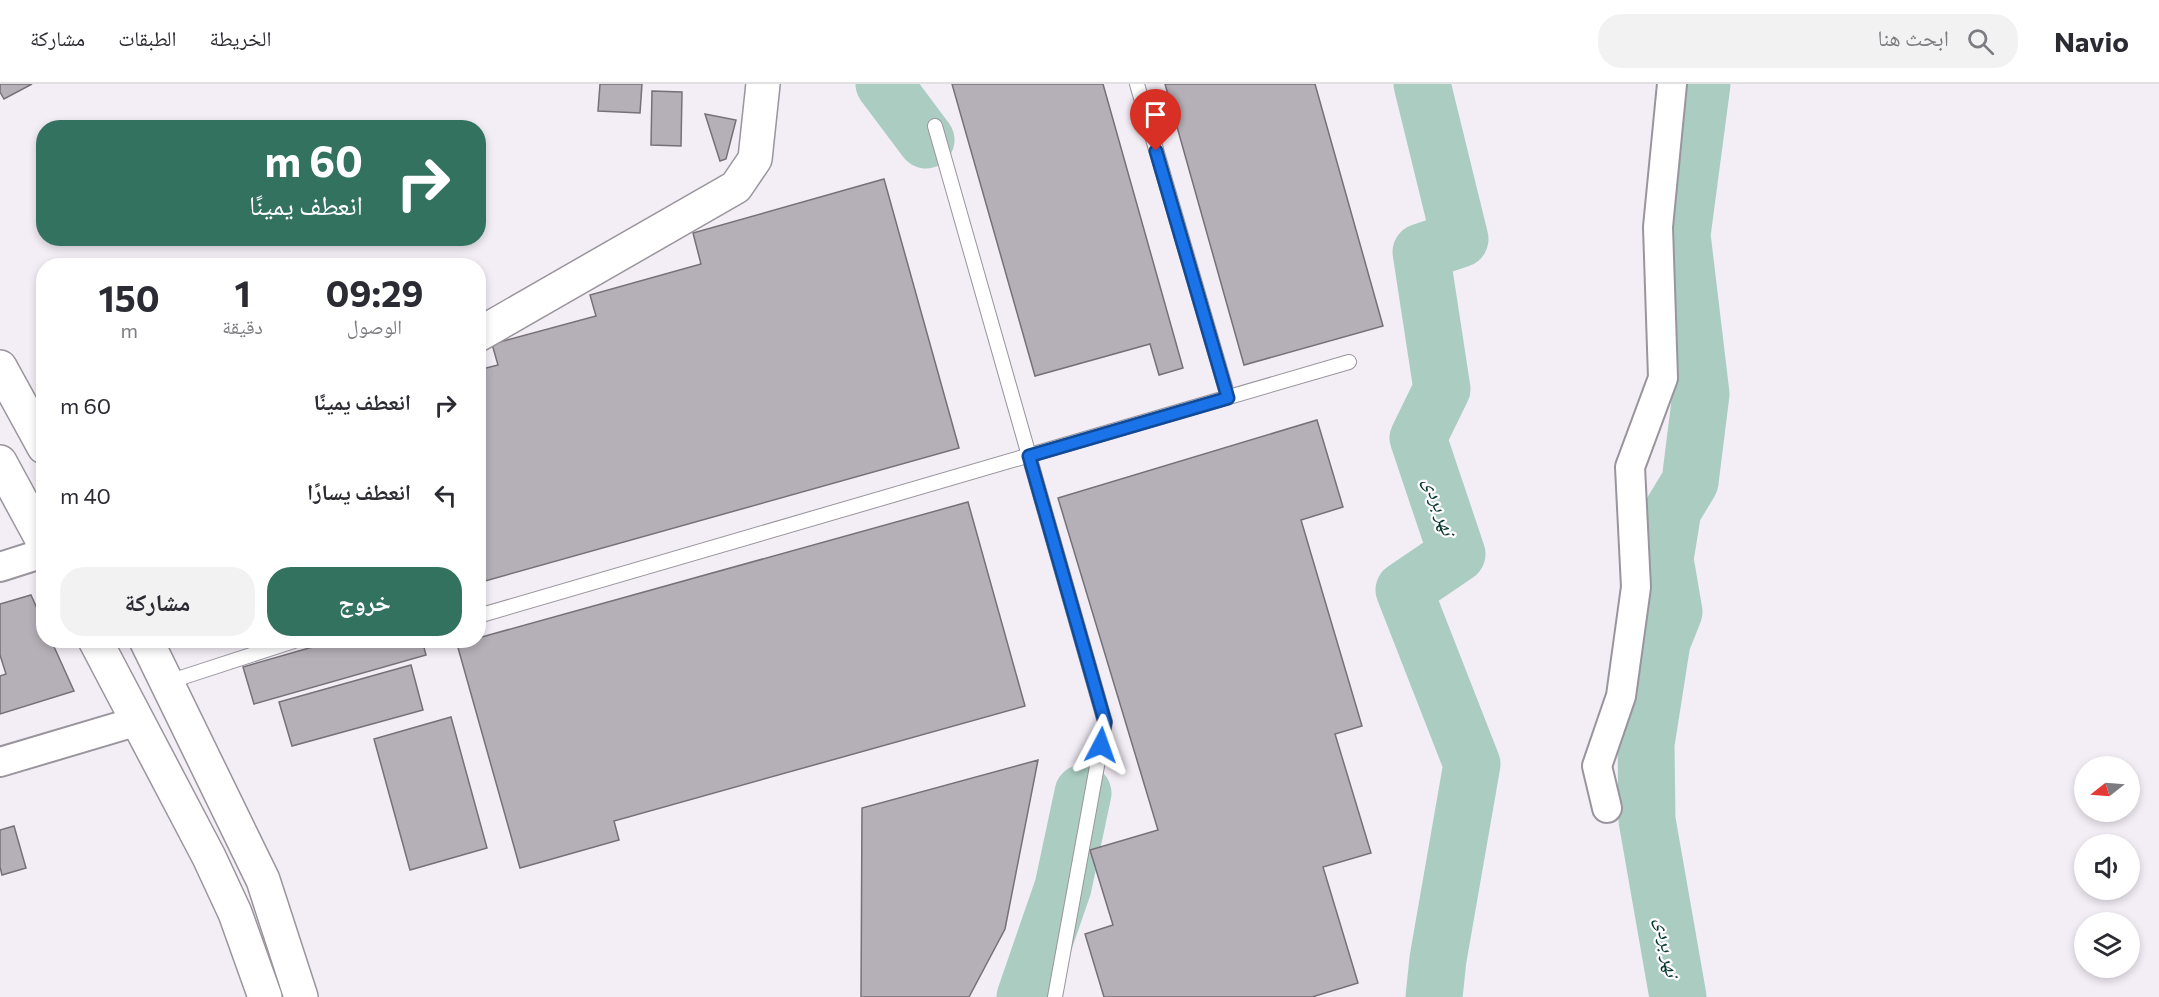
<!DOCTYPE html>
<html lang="ar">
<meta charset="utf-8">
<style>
:root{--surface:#fff;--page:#f2f2f3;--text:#2b2b33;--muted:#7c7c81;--line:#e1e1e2;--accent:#33725f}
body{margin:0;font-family:Commissioner,"Noto Naskh Arabic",sans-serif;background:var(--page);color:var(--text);direction:rtl;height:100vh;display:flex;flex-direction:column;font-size:22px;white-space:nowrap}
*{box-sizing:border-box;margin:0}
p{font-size:20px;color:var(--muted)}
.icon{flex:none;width:33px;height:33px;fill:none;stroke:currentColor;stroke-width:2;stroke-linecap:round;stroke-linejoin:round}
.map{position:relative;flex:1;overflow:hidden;direction:ltr}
.details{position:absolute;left:36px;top:174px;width:450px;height:390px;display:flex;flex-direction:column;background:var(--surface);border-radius:24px;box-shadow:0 3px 9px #0003;direction:rtl}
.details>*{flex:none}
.banner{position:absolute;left:36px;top:36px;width:450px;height:126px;border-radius:24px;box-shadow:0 3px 9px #0003;direction:rtl;background:#33725f;color:#fff;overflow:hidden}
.needle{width:39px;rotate:253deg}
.controls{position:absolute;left:2074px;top:672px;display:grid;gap:12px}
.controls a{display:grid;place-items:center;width:66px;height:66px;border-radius:50%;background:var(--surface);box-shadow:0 3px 9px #0003;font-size:30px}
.pin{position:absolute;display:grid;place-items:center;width:51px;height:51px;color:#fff;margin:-62px -26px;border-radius:50% 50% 50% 0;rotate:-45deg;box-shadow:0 0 6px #0007}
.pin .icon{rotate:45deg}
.me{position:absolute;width:66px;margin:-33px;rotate:4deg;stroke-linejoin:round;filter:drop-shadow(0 0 4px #0008)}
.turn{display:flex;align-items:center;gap:21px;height:126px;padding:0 24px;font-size:27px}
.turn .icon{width:78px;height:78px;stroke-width:2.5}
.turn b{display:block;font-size:42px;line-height:51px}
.eta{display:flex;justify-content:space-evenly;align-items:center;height:102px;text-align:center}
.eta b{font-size:36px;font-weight:700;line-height:42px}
.action{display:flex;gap:12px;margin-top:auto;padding:12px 24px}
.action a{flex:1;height:69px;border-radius:24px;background:var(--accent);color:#fff;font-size:24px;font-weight:700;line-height:69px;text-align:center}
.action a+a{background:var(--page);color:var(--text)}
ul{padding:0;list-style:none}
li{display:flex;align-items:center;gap:18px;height:90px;padding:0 24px}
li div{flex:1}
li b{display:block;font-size:22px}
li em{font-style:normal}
header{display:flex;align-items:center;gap:36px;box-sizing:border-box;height:84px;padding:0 30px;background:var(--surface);border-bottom:2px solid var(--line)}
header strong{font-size:28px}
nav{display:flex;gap:33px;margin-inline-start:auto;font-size:21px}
.search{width:420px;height:54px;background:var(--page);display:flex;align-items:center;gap:15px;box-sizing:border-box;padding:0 21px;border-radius:24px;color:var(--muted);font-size:22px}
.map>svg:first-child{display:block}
</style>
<header>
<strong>Navio</strong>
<div class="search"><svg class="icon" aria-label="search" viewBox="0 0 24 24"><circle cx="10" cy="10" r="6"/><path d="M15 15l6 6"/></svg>ابحث هنا</div>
<nav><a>الخريطة</a><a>الطبقات</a><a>مشاركة</a></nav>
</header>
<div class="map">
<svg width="2159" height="913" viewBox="0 0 2159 913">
<rect width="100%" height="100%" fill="#f3edf6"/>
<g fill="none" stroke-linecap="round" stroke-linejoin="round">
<g stroke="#abcdc1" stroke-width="57">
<polyline points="884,0 926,56"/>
<polyline points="1422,0 1460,155 1421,168 1442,305 1418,354 1457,470 1404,506 1472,680 1438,875 1434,913"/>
<polyline points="1025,913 1063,803 1083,709"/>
<polyline points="1678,913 1647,736 1646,660 1662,558 1674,528 1665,475 1673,426 1690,398 1701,310 1682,151 1702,0"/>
</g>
</g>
<g fill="#b5afb8" stroke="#767078" stroke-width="1.5">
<polygon points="0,0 32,0 4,15 0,8"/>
<polygon points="600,0 642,0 640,29 598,27"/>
<polygon points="952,0 1103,0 1183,284 1159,291 1150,260 1035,292"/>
<polygon points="1165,0 1315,0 1383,242 1244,281"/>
<polygon points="652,7 682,8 681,62 651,61"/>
<polygon points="705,30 736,36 726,75 720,77"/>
<polygon points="884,95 959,364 478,499 478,286 498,281 492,260 596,232 590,211 701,180 693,149"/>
<polygon points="1317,336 1343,423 1301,436 1362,642 1335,650 1371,769 1323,783 1358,899 1312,913 1104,913 1085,850 1113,841 1090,766 1158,746 1058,414"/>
<polygon points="968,418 1025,622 614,737 619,756 520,784 457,560 478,556 478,554"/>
<polygon points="31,511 44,540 44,556 51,556 74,607 0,630 0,592 6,590 0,571 0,520"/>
<polygon points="337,556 422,556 426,571 254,620 243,583"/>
<polygon points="411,581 423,626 292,662 279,618"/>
<polygon points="451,633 487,764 410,786 374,655"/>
<polygon points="1038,676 1005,845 969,913 861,913 862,724"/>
<polygon points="14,742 26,784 2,791 0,783 0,746"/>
</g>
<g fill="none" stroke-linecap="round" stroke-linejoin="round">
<g stroke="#9a949d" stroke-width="16">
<g id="service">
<polyline points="1137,0 1228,313"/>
<polyline points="935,42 1105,638 1055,913"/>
<polyline points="478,532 1349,278"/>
<polyline points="168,598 297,556"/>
</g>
</g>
<g stroke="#9a949d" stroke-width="32">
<g id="minor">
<polyline points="0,483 44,469"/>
<polyline points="0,678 138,637"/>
<polyline points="1607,724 1597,682 1621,612 1636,503 1630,383 1663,294 1658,143 1672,0"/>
</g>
</g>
<g stroke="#9a949d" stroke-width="36">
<polyline id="tertiary" points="478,251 736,103 755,75 763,0"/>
</g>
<g stroke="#9a949d" stroke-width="36">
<g id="primary">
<polyline points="0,283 44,363"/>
<polyline points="0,378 44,459"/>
<polyline points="95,556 209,773 235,829 265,913"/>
<polyline points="146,556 263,796 301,913"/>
</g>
</g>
<use href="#service" stroke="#fff" stroke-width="14"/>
<use href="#minor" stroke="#fff" stroke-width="28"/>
<use href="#tertiary" stroke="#fff" stroke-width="33"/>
<use href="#primary" stroke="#fff" stroke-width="33"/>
</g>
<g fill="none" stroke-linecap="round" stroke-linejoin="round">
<g stroke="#114b97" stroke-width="15">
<polyline id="route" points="1101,661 1105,638 1029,372 1228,314 1156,67"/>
</g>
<use href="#route" stroke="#1a73e8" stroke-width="10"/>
</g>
<g text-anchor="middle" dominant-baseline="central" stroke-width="4.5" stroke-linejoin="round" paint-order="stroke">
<g font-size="20" font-style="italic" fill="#06392c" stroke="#fefbff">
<text transform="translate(1441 422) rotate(71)">نهر بردى</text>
<text transform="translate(1669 863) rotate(80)">نهر بردى</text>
</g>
</g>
</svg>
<div class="controls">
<a><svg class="needle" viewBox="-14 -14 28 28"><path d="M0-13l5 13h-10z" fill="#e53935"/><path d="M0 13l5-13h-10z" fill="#7c7c81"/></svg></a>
<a><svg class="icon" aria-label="sound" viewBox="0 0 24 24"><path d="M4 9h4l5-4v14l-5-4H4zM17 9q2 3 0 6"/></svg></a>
<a><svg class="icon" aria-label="layers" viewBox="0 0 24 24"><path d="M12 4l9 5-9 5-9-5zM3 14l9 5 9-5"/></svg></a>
</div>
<div class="pin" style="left:1156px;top:67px;background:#d93025"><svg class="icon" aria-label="arrive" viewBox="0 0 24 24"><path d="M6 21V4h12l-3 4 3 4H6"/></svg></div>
<svg class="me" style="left:1101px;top:661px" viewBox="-20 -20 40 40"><path d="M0-17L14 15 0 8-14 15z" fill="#1a73e8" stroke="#fff" stroke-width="4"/></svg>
<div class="banner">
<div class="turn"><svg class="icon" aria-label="right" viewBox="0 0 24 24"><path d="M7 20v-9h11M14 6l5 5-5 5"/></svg><div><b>60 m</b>انعطف يمينًا</div></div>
</div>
<section class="details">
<div class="eta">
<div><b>09:29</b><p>الوصول</p></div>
<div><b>1</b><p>دقيقة</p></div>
<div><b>150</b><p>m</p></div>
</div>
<ul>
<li><svg class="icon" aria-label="right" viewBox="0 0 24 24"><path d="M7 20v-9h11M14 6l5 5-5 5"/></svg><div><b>انعطف يمينًا</b></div><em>60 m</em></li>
<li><svg class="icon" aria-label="left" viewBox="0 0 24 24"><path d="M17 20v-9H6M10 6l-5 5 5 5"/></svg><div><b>انعطف يسارًا</b></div><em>40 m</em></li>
</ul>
<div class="action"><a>خروج</a><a>مشاركة</a></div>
</section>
</div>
